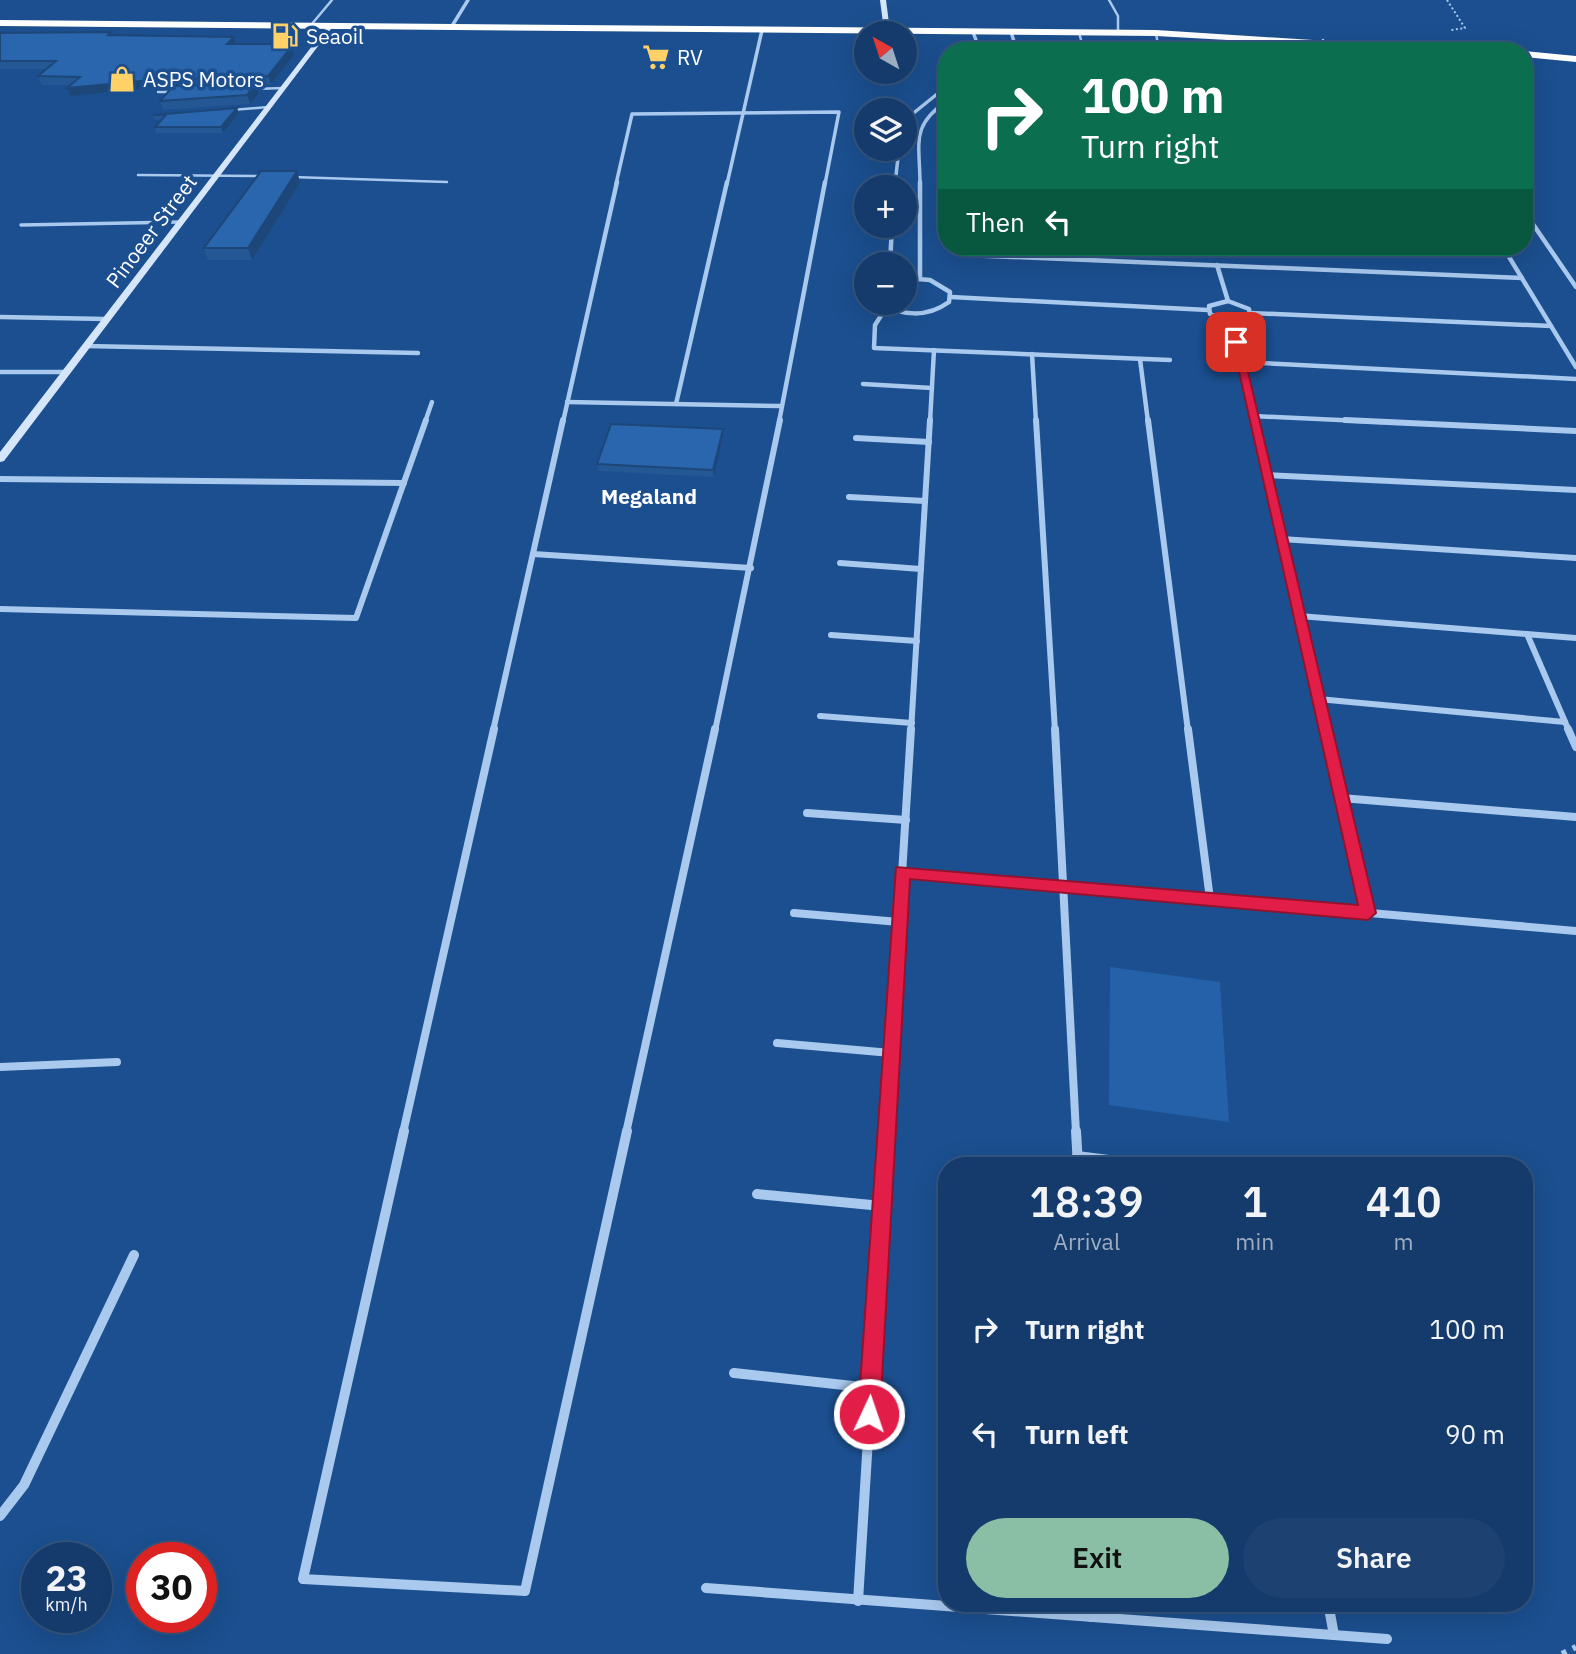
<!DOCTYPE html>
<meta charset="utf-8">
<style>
:root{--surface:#143b6b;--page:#1d4271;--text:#f1f3f6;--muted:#9dadc1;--line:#33557e;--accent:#8abfa5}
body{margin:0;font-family:"IBM Plex Sans",sans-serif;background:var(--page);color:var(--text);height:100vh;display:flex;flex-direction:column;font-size:26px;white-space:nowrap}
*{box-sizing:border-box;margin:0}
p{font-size:23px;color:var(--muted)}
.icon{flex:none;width:38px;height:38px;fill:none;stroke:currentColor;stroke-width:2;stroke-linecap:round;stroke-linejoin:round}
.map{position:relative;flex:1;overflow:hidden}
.side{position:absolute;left:938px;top:1157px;width:595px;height:455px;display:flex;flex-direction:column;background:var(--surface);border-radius:28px;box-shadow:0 7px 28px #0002,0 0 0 2px var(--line)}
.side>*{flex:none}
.hud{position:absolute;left:938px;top:42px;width:595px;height:214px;border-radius:28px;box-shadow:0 7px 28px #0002,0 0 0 2px var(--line);background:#0b6e4f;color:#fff;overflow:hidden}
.needle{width:46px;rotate:321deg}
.tools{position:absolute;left:854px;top:21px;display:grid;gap:14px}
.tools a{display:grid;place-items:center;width:63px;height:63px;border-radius:50%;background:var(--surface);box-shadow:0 7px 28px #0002,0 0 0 2px var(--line);font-size:35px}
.speed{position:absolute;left:21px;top:1542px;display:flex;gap:14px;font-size:35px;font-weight:700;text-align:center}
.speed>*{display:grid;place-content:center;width:91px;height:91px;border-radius:50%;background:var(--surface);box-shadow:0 7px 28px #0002,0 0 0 2px var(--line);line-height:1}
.speed small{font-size:18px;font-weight:400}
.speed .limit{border:10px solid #d22;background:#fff;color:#111}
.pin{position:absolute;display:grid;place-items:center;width:60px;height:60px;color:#fff;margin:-30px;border-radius:14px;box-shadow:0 4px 10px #0006}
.me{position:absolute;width:77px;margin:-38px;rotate:3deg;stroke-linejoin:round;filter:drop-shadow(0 0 5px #0008)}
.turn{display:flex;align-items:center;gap:24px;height:147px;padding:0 28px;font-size:32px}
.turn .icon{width:91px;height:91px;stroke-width:2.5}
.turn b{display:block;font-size:49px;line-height:60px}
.then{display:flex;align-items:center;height:66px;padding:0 28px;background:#0003;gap:14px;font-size:26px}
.eta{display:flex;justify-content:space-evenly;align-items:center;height:119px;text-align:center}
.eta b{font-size:42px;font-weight:600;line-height:49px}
.button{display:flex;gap:14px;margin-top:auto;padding:14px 28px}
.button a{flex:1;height:80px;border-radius:42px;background:var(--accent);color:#111;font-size:28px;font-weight:600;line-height:80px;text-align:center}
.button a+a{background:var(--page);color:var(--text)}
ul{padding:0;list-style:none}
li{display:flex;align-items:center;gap:21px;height:105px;padding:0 28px}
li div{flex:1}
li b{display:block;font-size:26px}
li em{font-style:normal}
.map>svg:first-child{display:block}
</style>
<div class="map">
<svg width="1576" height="1654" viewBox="0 0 1576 1654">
<rect width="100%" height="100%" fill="#1b4f8f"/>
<polygon fill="#2461a8" points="1110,967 1220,982 1229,1122 1109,1105"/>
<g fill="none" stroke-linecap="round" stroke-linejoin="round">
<polyline stroke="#a9c9ee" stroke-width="2" stroke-dasharray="2 2.5" stroke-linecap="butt" points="1447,0 1465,28 1451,30"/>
<polyline stroke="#a9c9ee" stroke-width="6" stroke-dasharray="5 7" stroke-linecap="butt" points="1562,1654 1576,1647"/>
<g stroke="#a9c9ee" stroke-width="2.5">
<polyline points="1109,0 1118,16 1118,32"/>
<polyline points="311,25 332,0"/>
<polyline points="1079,32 1082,44 1090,51"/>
<polyline points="1156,33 1159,51"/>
<polyline points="1323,40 1328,51"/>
<polyline points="251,89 283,88"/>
<polyline points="158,92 175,92"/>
<polyline points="232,110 268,107"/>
<polyline points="138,175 265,176"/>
<polyline points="292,177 447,182"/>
</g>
<polyline stroke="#a9c9ee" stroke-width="3.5" points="21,225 180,222"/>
<g stroke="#a9c9ee" stroke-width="3.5">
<polyline points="452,26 468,0"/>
<polyline points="973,32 980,51"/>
<polyline points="1011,32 1017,51"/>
<polyline points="905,120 947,86"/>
<polyline points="616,184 632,114 839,112 825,184"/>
<polyline points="727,184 762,30"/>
<polyline points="895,184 899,149"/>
<path d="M 920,184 C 920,143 910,126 947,101"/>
</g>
<g stroke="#a9c9ee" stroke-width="4.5">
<polyline points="920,182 920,278"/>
<polyline points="895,187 895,182"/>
<polyline points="1524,211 1576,287"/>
<polyline points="966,247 966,255 1522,278"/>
<polyline points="1503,247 1576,367"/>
<polyline points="890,264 892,226"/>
<polyline points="1217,265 1228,301"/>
<polyline points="951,297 1208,310"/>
<polygon points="1228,301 1249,309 1250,317 1231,322 1210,314 1209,306"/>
<path d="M 879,303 C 902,316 927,318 949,302 L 950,292 L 930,280 L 905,278"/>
<polyline points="886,308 875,325 874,348 1170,360"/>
<polyline points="1251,313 1551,326"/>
<polyline points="0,317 106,319"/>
<polyline points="1231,322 1254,422"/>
<polyline points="85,346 418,353"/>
<polyline points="1032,354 1036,422"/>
<polyline points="1140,359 1148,422"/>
<polyline points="1240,362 1576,379"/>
<polyline points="0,372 66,372"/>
<polyline points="863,384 932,388"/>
<polyline points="567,402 780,406"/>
<polyline points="676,404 727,182"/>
<polyline points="1253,416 1382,422"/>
<polyline points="425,422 432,402"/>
<polyline points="563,422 617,182"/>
<polyline points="779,422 825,182"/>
<polyline points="930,422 934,350"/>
</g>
<g stroke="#a9c9ee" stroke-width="6">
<polyline points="1036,420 1055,731"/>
<polyline points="1148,420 1188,731"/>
<polyline points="1254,420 1326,731"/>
<polyline points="1345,420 1576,431"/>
<polyline points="856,438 929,442"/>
<polyline points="1266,475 1576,490"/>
<polyline points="0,479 404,483"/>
<polyline points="849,497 925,501"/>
<polyline points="1281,539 1576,558"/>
<polyline points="533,554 751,568"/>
<polyline points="840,563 921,569"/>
<polyline points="0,609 356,618 426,420"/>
<polyline points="1299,616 1576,638"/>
<polyline points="1527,634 1569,731"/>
<polyline points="831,635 917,641"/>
<polyline points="1318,699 1565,722"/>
<polyline points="820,716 912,723"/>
<polyline points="493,731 563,420"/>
<polyline points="715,731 780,420"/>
<polyline points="911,731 930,420"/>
</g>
<g stroke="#a9c9ee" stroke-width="8">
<polyline points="1055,729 1076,1133"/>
<polyline points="1188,729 1210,899"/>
<polyline points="1325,729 1368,913"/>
<polyline points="1568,729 1576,747"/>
<polyline points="1341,798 1576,817"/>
<polyline points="807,813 906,820"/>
<polyline points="902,872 1576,931"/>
<polyline points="794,913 899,922"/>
<polyline points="777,1043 891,1053"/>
<polyline points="0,1067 117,1062"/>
<polyline points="403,1133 494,729"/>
<polyline points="626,1133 715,729"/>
<polyline points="886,1133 911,729"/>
</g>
<g stroke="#a9c9ee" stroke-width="10">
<polyline points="404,1131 303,1579 525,1591 627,1131"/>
<polyline points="1076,1131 1078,1166"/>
<polyline points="1077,1156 1156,1166"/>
<polyline points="757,1194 882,1206"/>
<polyline points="734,1373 871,1388"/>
<polyline points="0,1516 24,1485 134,1255"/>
<polyline points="706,1588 1387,1639"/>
<polyline points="858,1601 887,1131"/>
<polyline points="1090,1603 1091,1617"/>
<polyline points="1328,1603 1334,1635"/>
</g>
<g fill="#d6e6fa" fill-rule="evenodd">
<polygon points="880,0 886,0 890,31 887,33 884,31"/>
<polygon points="329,24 334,25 4,461 0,462 0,452"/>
</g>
<g fill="#fff" fill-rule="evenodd">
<polygon points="0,20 1156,30 1484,51 1423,51 1156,36 0,26"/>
<polygon points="1524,51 1576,56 1576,62 1524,57"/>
</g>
</g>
<g fill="#245895">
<polygon points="0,33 234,37 236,44 275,44 276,47 291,47 294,55 271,84 256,85 259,93 250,104 163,110 160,101 173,86 71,96 71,85 42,85 38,76 47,69 0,69"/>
<polygon points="239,113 223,133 156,133 155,127 161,120 155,120 153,115"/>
<polygon points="297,171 300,183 252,260 208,260 204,248"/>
<polygon points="723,429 723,436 714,477 598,471 597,464"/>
</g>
<g fill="#1d4779">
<polygon points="234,37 236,45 227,44"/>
<polygon points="291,47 294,55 271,84 268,76"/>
<polygon points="183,77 181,79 183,85 71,96 67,88"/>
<polygon points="256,83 259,93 250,104 247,95"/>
<polygon points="237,108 239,113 223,133 221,127"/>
<polygon points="297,171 300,183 252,260 248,248"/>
<polygon points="723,429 723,436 714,477 713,470"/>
</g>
<g fill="#2a66ad" stroke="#1d4779" stroke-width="2">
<polygon points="111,32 108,35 234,37 227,44 275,44 273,47 291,47 268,76 181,79 183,77 67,88 80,77 38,76 56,61 0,61 0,33"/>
<polygon points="256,83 247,95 160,101 173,86"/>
<polygon points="237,108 221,127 155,127 166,115 153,115"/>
<polygon points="261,171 297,171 248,248 204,248"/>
<polygon points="611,424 723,429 713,470 597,464"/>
</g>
<polygon fill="#e11d48" stroke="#92132f" stroke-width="2" points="1232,340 1241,342 1376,913 1368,920 910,879 880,1414 877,1422 869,1426 861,1422 858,1414 896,867 1358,905"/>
<defs>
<g id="fuel-bare" transform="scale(2.1)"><path d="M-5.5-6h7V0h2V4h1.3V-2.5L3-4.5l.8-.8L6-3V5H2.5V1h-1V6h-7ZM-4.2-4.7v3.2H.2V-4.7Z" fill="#ffd166" stroke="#1b4f8f" stroke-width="2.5" paint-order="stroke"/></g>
<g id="supermarket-bare" transform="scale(2.1)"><path d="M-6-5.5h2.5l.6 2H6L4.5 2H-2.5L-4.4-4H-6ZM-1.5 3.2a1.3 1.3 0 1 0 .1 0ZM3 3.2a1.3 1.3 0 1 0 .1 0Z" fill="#ffd166" stroke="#1b4f8f" stroke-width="2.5" paint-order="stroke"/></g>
<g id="shop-bare" transform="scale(2.1)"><path d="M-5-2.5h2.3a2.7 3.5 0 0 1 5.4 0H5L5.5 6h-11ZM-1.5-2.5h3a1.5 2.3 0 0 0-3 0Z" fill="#ffd166" stroke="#1b4f8f" stroke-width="2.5" paint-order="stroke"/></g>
</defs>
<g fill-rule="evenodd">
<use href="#fuel-bare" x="285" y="36"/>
<use href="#supermarket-bare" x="656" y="57"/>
<use href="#shop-bare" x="122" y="79"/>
</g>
<g text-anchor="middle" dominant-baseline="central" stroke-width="7" stroke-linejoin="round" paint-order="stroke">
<g font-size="21" fill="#fff" stroke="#1b4f8f" text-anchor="start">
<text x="306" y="36">Seaoil</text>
<text x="677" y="57">RV</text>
<text x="143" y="79">ASPS Motors</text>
</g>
<g font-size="21" fill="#fff" stroke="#1b4f8f">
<text transform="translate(151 231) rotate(-53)">Pinoeer Street</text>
</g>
<g font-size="21" font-weight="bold" fill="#fff" stroke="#1b4f8f">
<text x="649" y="496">Megaland</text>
</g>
</g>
</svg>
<div class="tools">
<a><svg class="needle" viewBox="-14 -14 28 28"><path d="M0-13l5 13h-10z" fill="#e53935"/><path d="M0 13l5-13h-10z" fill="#9dadc1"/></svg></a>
<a><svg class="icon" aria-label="layers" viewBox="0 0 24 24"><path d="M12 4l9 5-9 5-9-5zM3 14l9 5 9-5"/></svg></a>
<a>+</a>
<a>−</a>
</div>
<div class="speed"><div>23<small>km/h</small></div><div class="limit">30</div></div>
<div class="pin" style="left:1236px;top:342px;background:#d93025"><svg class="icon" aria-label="arrive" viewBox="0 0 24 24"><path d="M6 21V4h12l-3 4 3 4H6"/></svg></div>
<svg class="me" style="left:869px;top:1414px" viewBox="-20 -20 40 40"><circle r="17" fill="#e11d48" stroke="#fff" stroke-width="3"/><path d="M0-11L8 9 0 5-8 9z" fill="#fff"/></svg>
<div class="hud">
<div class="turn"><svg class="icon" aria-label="right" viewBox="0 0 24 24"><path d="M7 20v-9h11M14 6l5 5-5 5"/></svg><div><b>100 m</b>Turn right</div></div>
<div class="then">Then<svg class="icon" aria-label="left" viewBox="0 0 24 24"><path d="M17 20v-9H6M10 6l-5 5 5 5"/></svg></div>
</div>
<section class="side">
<div class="eta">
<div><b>18:39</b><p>Arrival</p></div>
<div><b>1</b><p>min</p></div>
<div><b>410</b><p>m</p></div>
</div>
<ul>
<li><svg class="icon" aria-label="right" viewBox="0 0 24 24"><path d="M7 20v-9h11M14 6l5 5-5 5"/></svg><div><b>Turn right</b></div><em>100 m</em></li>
<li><svg class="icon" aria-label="left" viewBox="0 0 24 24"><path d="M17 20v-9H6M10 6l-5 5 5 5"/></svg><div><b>Turn left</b></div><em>90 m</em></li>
</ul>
<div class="button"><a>Exit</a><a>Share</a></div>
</section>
</div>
